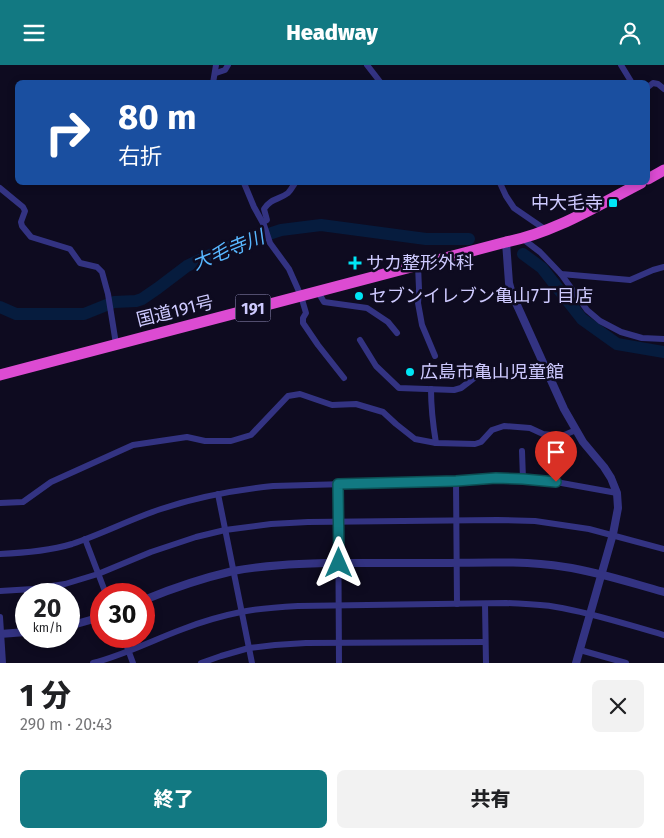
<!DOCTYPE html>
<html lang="ja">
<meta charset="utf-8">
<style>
:root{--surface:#fff;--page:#f2f2f2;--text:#202124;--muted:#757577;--accent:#127982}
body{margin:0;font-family:"Fira Sans","Noto Sans JP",sans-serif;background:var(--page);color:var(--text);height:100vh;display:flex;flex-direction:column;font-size:19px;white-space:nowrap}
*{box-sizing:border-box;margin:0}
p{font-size:16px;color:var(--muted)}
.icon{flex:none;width:28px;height:28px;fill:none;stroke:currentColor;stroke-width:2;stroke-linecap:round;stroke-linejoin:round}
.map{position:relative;height:598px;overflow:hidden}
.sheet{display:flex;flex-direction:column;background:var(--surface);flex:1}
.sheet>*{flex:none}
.banner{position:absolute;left:15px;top:15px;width:635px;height:105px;border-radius:8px;box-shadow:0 2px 8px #0003;background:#1a4fa0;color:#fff;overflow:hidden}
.speed{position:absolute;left:15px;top:518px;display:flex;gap:10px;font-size:25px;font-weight:700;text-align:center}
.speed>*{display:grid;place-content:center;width:65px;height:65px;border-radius:50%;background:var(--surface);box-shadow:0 2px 8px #0003;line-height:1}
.speed small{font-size:12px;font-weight:400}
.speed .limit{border:8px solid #d22;background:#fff;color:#111}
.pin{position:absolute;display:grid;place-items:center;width:42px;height:42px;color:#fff;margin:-51px -21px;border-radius:50% 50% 50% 0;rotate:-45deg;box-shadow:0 0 5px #0007}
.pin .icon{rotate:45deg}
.me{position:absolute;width:55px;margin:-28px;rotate:0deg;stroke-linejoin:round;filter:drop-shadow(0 0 4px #0008)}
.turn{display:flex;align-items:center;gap:18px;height:105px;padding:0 20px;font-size:22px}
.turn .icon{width:65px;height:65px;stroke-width:2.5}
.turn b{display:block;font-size:35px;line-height:42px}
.round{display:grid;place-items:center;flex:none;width:52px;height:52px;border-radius:8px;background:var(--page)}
.summary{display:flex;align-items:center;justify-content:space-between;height:85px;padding:0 20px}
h1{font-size:30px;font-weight:800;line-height:38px}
.cta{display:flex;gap:10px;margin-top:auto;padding:10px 20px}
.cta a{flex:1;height:58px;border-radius:8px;background:var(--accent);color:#fff;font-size:20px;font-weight:800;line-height:58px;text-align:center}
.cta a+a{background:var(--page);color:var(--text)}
header{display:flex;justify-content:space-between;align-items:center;height:65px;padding:0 20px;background:var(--accent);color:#fff;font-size:22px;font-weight:800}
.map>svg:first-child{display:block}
</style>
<header><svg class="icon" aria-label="menu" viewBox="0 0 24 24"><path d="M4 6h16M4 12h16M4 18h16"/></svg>Headway<svg class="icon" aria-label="person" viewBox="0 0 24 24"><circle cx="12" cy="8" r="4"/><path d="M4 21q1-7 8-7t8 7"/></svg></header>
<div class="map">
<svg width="664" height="598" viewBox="0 0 664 598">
<rect width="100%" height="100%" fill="#0e0b20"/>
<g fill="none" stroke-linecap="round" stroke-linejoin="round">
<g stroke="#061c3e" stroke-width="12">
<polyline points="523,189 542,203 582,254 617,279 664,287"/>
<polyline points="0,242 16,249 84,249 114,237 136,236 142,234 158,223 187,201 223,184 281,165 321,160 426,174 469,174"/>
</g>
<g stroke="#333382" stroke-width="6">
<polyline points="367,0 381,18"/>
<polyline points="621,0 632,18"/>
<polyline points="216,8 225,5 228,0"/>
<polyline points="213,18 216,0"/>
<polyline points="648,22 653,18 658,19 664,24"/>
<polyline points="244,118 254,142 264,160 270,178 289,204 301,231 306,248 303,253 303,258 318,280 344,313"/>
<polyline points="500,118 506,131 514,143 546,165"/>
<polyline points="0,123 23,142 25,146 21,157 22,161 31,172 70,184 80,198 97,202 102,207 108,229 116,279"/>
<path d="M 263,157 L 267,155 L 264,144 C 271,133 279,135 288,128 C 291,125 293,121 295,118"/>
<polyline points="523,174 540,187 561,209 630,215 653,205 664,202"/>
<polyline points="418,200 419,224 418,238 422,260 435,291"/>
<polyline points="561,209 587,245 600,256 621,267 642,273 664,274"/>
<polyline points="318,227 324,237 367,243 388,257 397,268"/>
<polyline points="360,275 376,301 399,323 454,325 461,323 478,310"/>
<path d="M 431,324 C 431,342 433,360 436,378"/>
<polyline points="522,386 523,414"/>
<polyline points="456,416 457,539"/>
<polyline points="338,419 339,598"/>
<polyline points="218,429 252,598"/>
<polyline points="0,438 23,437 51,417 133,380 187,372 205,376 231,376 251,370 288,331 300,329 332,340 356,339 383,347 396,359 415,374 436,378 475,379 481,377 492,365 504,361 530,363 543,369 562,371 576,365"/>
<polyline points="85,474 106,529"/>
<path d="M 0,489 C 24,488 48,486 72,479 C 102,469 131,454 161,444 C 197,432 235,425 273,421 L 456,416 L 496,413 L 523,414 L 556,417 L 617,428"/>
<polyline points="0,526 33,524 65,519 98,509 151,487 196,472 225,465 271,459 308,457 497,455 535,456 589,464 664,484"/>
<polyline points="485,539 486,598"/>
<polyline points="0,552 3,598"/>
<polyline points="123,571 133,598"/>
<polyline points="580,585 626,598"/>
<path d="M 93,598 C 124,590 153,575 183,564 C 201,557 221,551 241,547 C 260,543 279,542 298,541 L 506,538 C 523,539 539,539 556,542 C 593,548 628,560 664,570"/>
<polyline points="201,598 221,591 249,583 275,580 306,578 485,577"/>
</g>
<g stroke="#333382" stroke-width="8">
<polyline points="506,177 509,218 512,229 564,344 583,377 604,402 611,413 617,428 618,443 613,469 576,598"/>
<path d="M 144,535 C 173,523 203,513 233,506 C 264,500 296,499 327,498 C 361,498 395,498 429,498 C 474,498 521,495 565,502 C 599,507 631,518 664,527"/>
<polyline points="69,561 101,552"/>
<polyline points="0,569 26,567"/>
</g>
<g stroke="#dc4bd2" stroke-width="11">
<polyline points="648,114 664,105"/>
<path d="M 0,310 L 506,177 C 554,168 598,140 641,118"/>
</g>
</g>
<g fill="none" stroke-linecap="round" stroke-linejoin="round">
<g stroke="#0c4f54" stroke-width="12">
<polyline id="route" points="339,498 338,419 456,416 496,413 523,414 556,417"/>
</g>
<use href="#route" stroke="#127982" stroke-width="9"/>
</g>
<g fill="#00e5f5" stroke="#0e0b20" stroke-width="2">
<rect x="608" y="133" width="10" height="10" rx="2.5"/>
<path d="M352.5 190.5h5v5h5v5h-5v5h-5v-5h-5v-5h5z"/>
<circle cx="359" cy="231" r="5"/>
<circle cx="410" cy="307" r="5"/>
</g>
<g text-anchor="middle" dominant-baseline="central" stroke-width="5" stroke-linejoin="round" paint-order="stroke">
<rect fill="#0e0b20" stroke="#9491bc" stroke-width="1" x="235.5" y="229.5" width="35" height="27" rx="4"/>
<g font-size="16" font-weight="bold" fill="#cecaff">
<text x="253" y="243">191</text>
</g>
<g font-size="18" fill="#cecaff" stroke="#0e0b20" text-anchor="start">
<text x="603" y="138" text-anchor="end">中大毛寺</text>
<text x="366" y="198">サカ整形外科</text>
<text x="369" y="231">セブンイレブン亀山7丁目店</text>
<text x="420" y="307">広島市亀山児童館</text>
</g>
<g font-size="18" fill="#cecaff" stroke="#0e0b20">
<text transform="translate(175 246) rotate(-14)">国道191号</text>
</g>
<g font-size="19" font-style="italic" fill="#58b7ff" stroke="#0e0b20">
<text transform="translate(228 185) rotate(-22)">大毛寺川</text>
</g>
</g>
</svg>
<div class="speed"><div>20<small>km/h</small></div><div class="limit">30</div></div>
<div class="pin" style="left:556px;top:417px;background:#d93025"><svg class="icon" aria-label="arrive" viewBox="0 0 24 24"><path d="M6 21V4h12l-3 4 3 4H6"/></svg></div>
<svg class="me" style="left:339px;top:498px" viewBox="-20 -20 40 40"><path d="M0-17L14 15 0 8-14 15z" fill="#127982" stroke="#fff" stroke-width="4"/></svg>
<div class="banner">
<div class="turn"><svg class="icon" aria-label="right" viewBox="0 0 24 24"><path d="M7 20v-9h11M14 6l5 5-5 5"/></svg><div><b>80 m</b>右折</div></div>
</div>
</div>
<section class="sheet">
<div class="summary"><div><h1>1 分</h1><p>290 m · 20:43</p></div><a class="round"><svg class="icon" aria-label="close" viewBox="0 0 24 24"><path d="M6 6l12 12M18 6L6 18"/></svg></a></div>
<div class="cta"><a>終了</a><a>共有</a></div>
</section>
